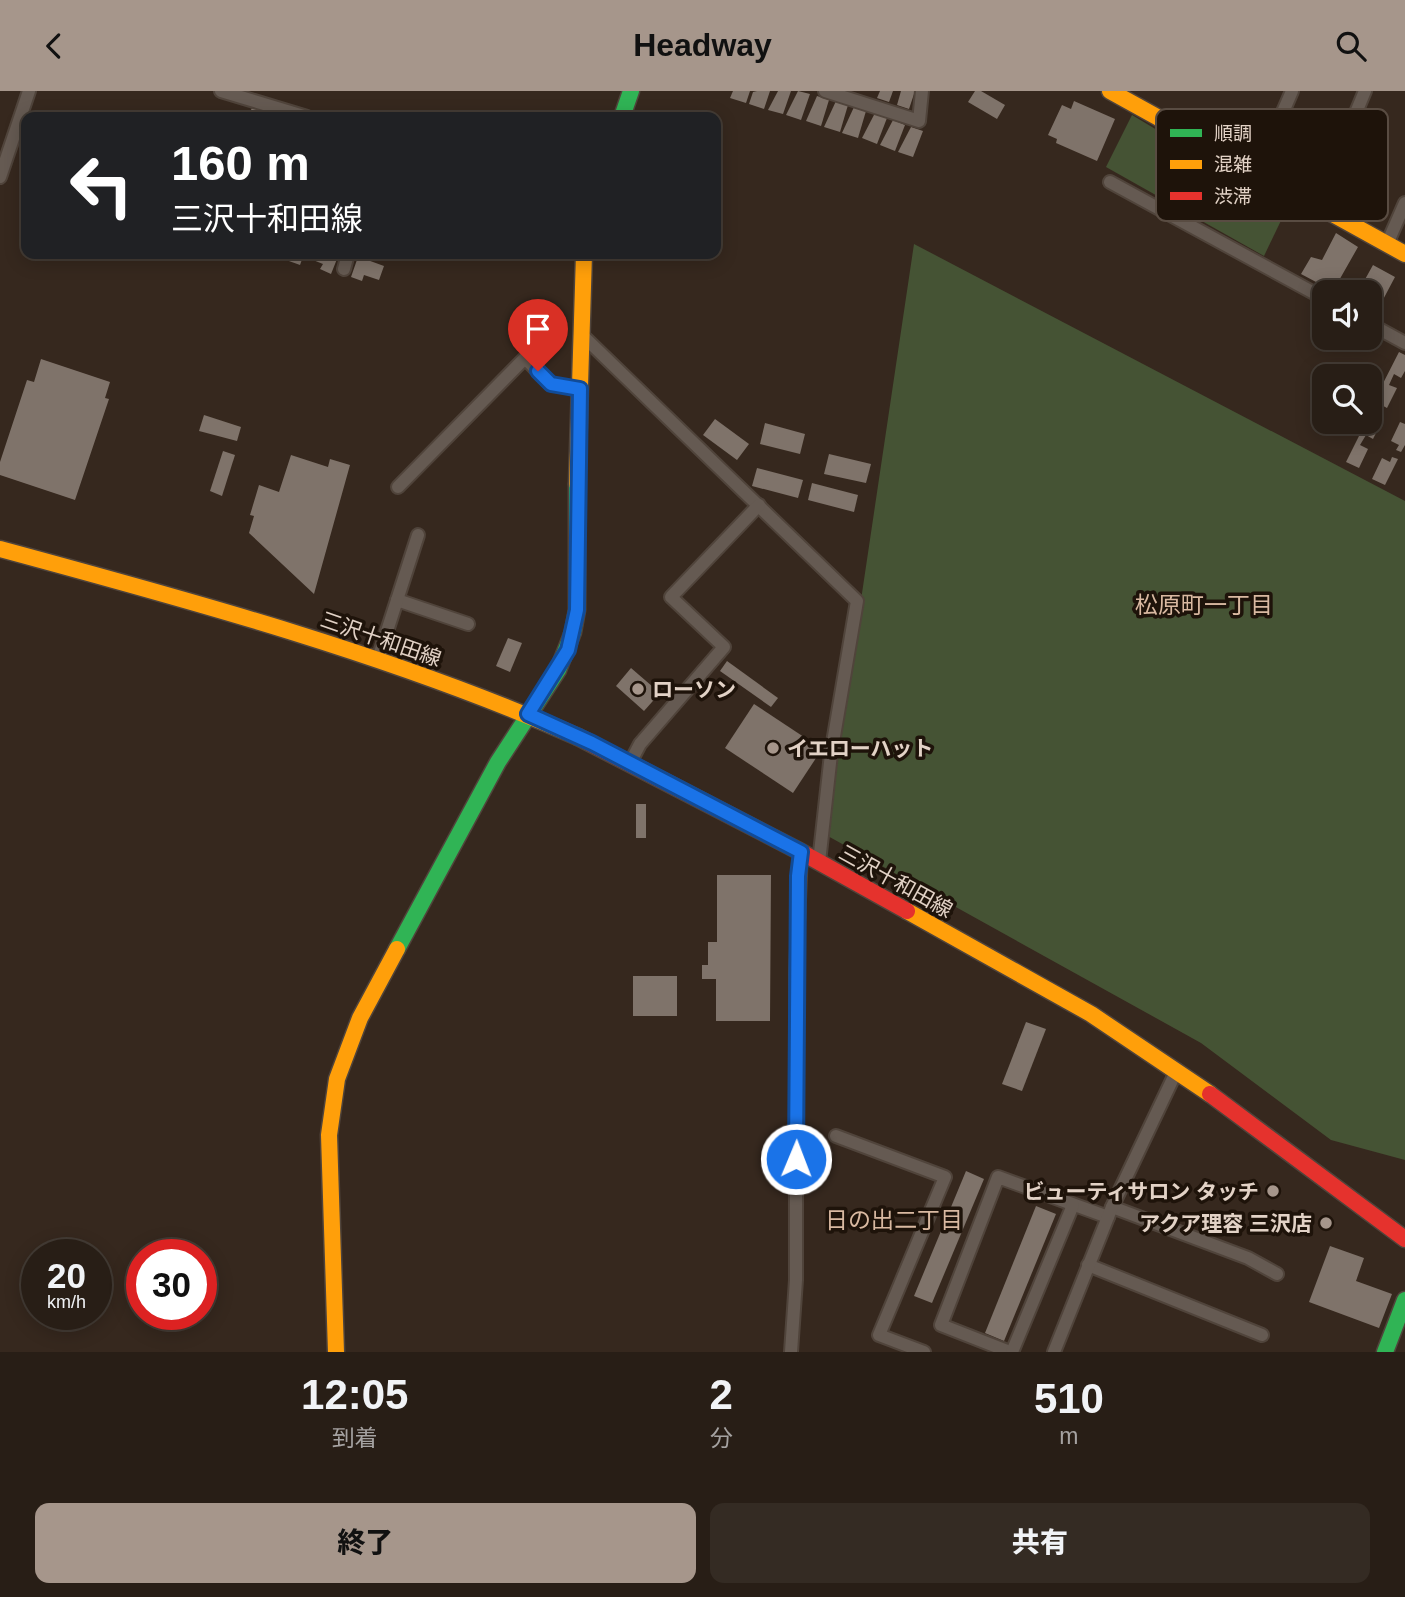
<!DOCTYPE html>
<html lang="ja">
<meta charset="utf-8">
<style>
:root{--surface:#281e16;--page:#342b23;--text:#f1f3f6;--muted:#a5a2a1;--line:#443c35;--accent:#a6968b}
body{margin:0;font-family:Helvetica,"Noto Sans JP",sans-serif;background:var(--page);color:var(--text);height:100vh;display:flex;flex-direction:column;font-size:26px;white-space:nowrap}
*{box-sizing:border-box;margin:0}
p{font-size:23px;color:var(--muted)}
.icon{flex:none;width:38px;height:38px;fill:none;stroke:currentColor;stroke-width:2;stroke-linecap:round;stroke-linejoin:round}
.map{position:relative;height:1261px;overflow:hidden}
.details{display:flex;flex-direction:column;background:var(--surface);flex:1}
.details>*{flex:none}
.top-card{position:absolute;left:21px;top:21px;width:700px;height:147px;border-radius:14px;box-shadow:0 4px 18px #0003,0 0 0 2px var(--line);background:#202124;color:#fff;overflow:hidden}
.fabs{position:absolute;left:1312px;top:189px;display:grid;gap:14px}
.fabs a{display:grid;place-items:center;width:70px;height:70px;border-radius:14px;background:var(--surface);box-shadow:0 4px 18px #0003,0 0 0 2px var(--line);font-size:35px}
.speed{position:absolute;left:21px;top:1148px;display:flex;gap:14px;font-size:35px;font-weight:700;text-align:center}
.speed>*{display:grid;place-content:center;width:91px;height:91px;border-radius:50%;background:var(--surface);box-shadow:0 4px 18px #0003,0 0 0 2px var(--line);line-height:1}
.speed small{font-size:18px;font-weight:400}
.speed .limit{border:10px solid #d22;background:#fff;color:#111}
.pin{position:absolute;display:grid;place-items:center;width:60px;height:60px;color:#fff;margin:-72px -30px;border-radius:50% 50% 50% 0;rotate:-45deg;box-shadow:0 0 7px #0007}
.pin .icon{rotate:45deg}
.me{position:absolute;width:77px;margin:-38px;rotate:1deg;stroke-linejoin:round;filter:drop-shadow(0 0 5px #0008)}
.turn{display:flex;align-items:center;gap:24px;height:147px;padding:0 35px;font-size:32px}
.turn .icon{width:91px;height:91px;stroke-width:2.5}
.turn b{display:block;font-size:49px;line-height:60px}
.eta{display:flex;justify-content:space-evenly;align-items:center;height:119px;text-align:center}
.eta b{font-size:42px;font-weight:800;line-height:49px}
.action{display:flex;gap:14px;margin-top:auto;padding:14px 35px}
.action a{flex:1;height:80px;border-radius:14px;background:var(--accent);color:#111;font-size:28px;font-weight:800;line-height:80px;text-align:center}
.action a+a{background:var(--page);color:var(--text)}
header{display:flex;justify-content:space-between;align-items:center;height:91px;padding:0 35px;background:var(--accent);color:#111;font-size:32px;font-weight:800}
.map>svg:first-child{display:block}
</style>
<header><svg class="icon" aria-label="back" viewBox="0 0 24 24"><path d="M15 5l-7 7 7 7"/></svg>Headway<svg class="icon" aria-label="search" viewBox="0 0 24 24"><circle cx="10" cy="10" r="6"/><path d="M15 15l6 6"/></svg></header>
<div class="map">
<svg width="1405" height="1261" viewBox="0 0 1405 1261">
<rect width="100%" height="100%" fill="#36281e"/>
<g fill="#455334">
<polygon points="1132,24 1287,117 1264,165 1106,76"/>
<polygon points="914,153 1405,410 1405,1069 1331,1049 1201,952 826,744"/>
</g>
<g fill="#7f736a">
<polygon points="733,0 750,0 746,12 730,7"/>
<polygon points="757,0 770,0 764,18 749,13 753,1"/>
<polygon points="778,0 791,0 783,23 768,19"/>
<polygon points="798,0 810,3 801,29 786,24"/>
<polygon points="880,0 893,0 889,11 877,7"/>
<polygon points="901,0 915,0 909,18 897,14"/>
<polygon points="975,0 981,0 1005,14 997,28 968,11"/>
<polygon points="817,5 829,9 821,35 806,30"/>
<polygon points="836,10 848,14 840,41 824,36"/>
<polygon points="1074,10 1115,28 1097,70 1056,52 1057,48 1048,44 1062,14 1071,18"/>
<polygon points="854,16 866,20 858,47 842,42"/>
<polygon points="252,17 270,23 268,26 247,26"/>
<polygon points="875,22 887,27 877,53 862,47"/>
<polygon points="893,29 905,34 895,60 880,54"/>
<polygon points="911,36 923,40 913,66 898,61"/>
<polygon points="1336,142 1358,156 1333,200 1301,183 1311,166 1322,169"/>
<polygon points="276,163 304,163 300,174 275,165"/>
<polygon points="309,163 339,163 331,183 320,178 323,173 308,167"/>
<polygon points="359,163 371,163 369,168 362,167 384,175 379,189 364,184 362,190 351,186"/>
<polygon points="1373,174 1395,186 1377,220 1370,217 1370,201 1358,201"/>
<polygon points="1399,261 1405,264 1405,280 1401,287 1394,283 1389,294 1397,297 1387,317 1374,310"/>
<polygon points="41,268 110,291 105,307 109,308 75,409 0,384 0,371 27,289 34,291"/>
<polygon points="1370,321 1383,328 1373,348 1366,344 1360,354 1368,358 1359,377 1346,371 1366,331 1370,331"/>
<polygon points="204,324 241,336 237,350 199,340"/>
<polygon points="715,328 749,353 737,369 703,344"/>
<polygon points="1400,331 1405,333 1405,354 1401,361 1396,359 1399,354 1391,350"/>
<polygon points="765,332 805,343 800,363 760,353"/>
<polygon points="223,360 235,364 222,405 210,400"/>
<polygon points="829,363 871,373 866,392 824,383"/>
<polygon points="291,364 328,376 330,368 350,374 314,503 249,442 254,425 250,424 259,394 279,401"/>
<polygon points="1392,366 1398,368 1385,394 1372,388 1382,367 1390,371"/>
<polygon points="757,377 803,389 798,407 752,395"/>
<polygon points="812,392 858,404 854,421 808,409"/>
<polygon points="508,547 522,552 510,581 496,575"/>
<polygon points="727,570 778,607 771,616 720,580"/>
<polygon points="631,577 660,602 644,620 616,595"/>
<polygon points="754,613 822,658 793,702 725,657"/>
<rect x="636" y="713" width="10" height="34"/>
<polygon points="717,784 771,784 770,930 716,930 716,888 702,888 702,874 708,874 708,851 717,851"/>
<rect x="633" y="885" width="44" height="40"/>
<polygon points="1026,931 1046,938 1022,1000 1002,993"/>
<polygon points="966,1080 984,1088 932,1212 914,1205"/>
<polygon points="1036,1115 1056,1123 1004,1250 985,1242"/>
<polygon points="1330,1155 1364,1167 1356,1190 1392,1203 1379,1237 1309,1211"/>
</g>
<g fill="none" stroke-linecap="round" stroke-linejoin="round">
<g stroke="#50443b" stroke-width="16">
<g id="street">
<polyline points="221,0 307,26"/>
<polyline points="825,0 919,30 922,0"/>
<polyline points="1257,81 1292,0"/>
<polyline points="0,86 29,0"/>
<polyline points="1110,91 1325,208"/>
<polyline points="1317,115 1365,0"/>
<polyline points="1387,153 1405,112"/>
<polyline points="344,178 348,163"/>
<polyline points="1370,233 1405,252"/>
<polyline points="582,244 857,510 831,663 819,771"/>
<polyline points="398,396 525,267 550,293 580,298"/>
<polyline points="397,509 468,533"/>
<polyline points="378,568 418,444"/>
<polyline points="630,672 640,653 724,556 671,506 759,414"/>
<polyline points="836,1045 945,1086 879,1244 924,1261"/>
<polyline points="1112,1116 1248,1167 1277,1183"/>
<polyline points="1088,1174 1262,1244"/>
<polyline points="791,1261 796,1189 796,882 801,761"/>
<polyline points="1010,1261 941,1234 998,1086 1108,1126"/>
<polyline points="1012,1261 1073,1114"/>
<polyline points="1054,1261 1112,1116 1177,979"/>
</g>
</g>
<g stroke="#50443b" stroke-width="19">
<g id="fast">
<polyline points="622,26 631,0"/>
<polyline points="397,858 498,671 558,579 573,541 577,519 577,393"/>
<polyline points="1385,1261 1405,1209"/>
</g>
</g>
<g stroke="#50443b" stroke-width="19">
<g id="slow">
<polyline points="1110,0 1405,163"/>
<polyline points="577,393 584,163"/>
<path d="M 0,458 C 196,511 391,564 578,646"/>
<polyline points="907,820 1091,923 1210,1003"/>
<polyline points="336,1261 329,1044 337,988 360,927 397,858"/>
</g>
</g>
<g stroke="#50443b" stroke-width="19">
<g id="jam">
<polyline points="578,646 801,761 907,820"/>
<polyline points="1210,1003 1405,1148"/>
</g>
</g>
<use href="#street" stroke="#655a52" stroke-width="12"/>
<use href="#fast" stroke="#30b455" stroke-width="16"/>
<use href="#slow" stroke="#ff9f0a" stroke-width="16"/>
<use href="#jam" stroke="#e5322d" stroke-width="16"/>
</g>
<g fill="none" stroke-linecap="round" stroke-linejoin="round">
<g stroke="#114b97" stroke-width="18">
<polyline id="route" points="538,280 551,293 580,298 577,519 568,559 528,623 592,652 801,761 798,785 796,1068"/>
</g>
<use href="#route" stroke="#1a73e8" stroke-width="12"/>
</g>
<g fill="#a6968b" stroke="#1e130a" stroke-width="2.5">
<circle cx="638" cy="598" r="7"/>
<circle cx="773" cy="657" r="7"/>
<circle cx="1273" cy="1100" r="7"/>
<circle cx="1326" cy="1132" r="7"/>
</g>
<g text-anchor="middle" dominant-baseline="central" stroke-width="7" stroke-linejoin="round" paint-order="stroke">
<g font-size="21" fill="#e2d2c6" stroke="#1e130a">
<text transform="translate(381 548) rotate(19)">三沢十和田線</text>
<text transform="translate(896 790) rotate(29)">三沢十和田線</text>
</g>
<g font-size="21" font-weight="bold" fill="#e2d2c6" stroke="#1e130a" text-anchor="start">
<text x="652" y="598">ローソン</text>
<text x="787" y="657">イエローハット</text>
<text x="1259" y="1100" text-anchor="end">ビューティサロン タッチ</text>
<text x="1312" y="1132" text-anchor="end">アクア理容 三沢店</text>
</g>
<g font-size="23" fill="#d9b9a1" stroke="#1e130a">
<text x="1204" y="514">松原町一丁目</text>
<text x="894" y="1129">日の出二丁目</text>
</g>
</g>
<rect x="1156" y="18" width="232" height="112" rx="10" fill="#1e130a" stroke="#594c42" stroke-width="2"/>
<rect x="1170" y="38" width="32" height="8" fill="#30b455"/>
<rect x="1170" y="69" width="32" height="9" fill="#ff9f0a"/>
<rect x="1170" y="101" width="32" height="8" fill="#e5322d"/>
<g font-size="19" fill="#e2d2c6">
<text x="1214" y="49">順調</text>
<text x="1214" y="80">混雑</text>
<text x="1214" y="112">渋滞</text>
</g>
</svg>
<div class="fabs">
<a><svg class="icon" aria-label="sound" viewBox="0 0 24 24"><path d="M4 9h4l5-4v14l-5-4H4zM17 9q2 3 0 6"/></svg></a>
<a><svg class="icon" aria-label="search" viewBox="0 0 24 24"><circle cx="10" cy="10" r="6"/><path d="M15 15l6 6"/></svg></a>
</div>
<div class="speed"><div>20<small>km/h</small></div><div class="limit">30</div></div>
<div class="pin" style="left:538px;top:280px;background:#d93025"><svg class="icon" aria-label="arrive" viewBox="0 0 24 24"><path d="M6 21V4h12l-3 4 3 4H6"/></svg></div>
<svg class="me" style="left:796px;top:1068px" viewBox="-20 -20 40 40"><circle r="17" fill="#1a73e8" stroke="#fff" stroke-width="3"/><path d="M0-11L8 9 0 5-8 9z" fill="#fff"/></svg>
<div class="top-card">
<div class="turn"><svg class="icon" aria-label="left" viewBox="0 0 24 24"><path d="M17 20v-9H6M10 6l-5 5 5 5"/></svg><div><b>160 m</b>三沢十和田線</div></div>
</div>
</div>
<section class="details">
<div class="eta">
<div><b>12:05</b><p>到着</p></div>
<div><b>2</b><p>分</p></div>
<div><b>510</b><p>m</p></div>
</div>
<div class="action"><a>終了</a><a>共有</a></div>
</section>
